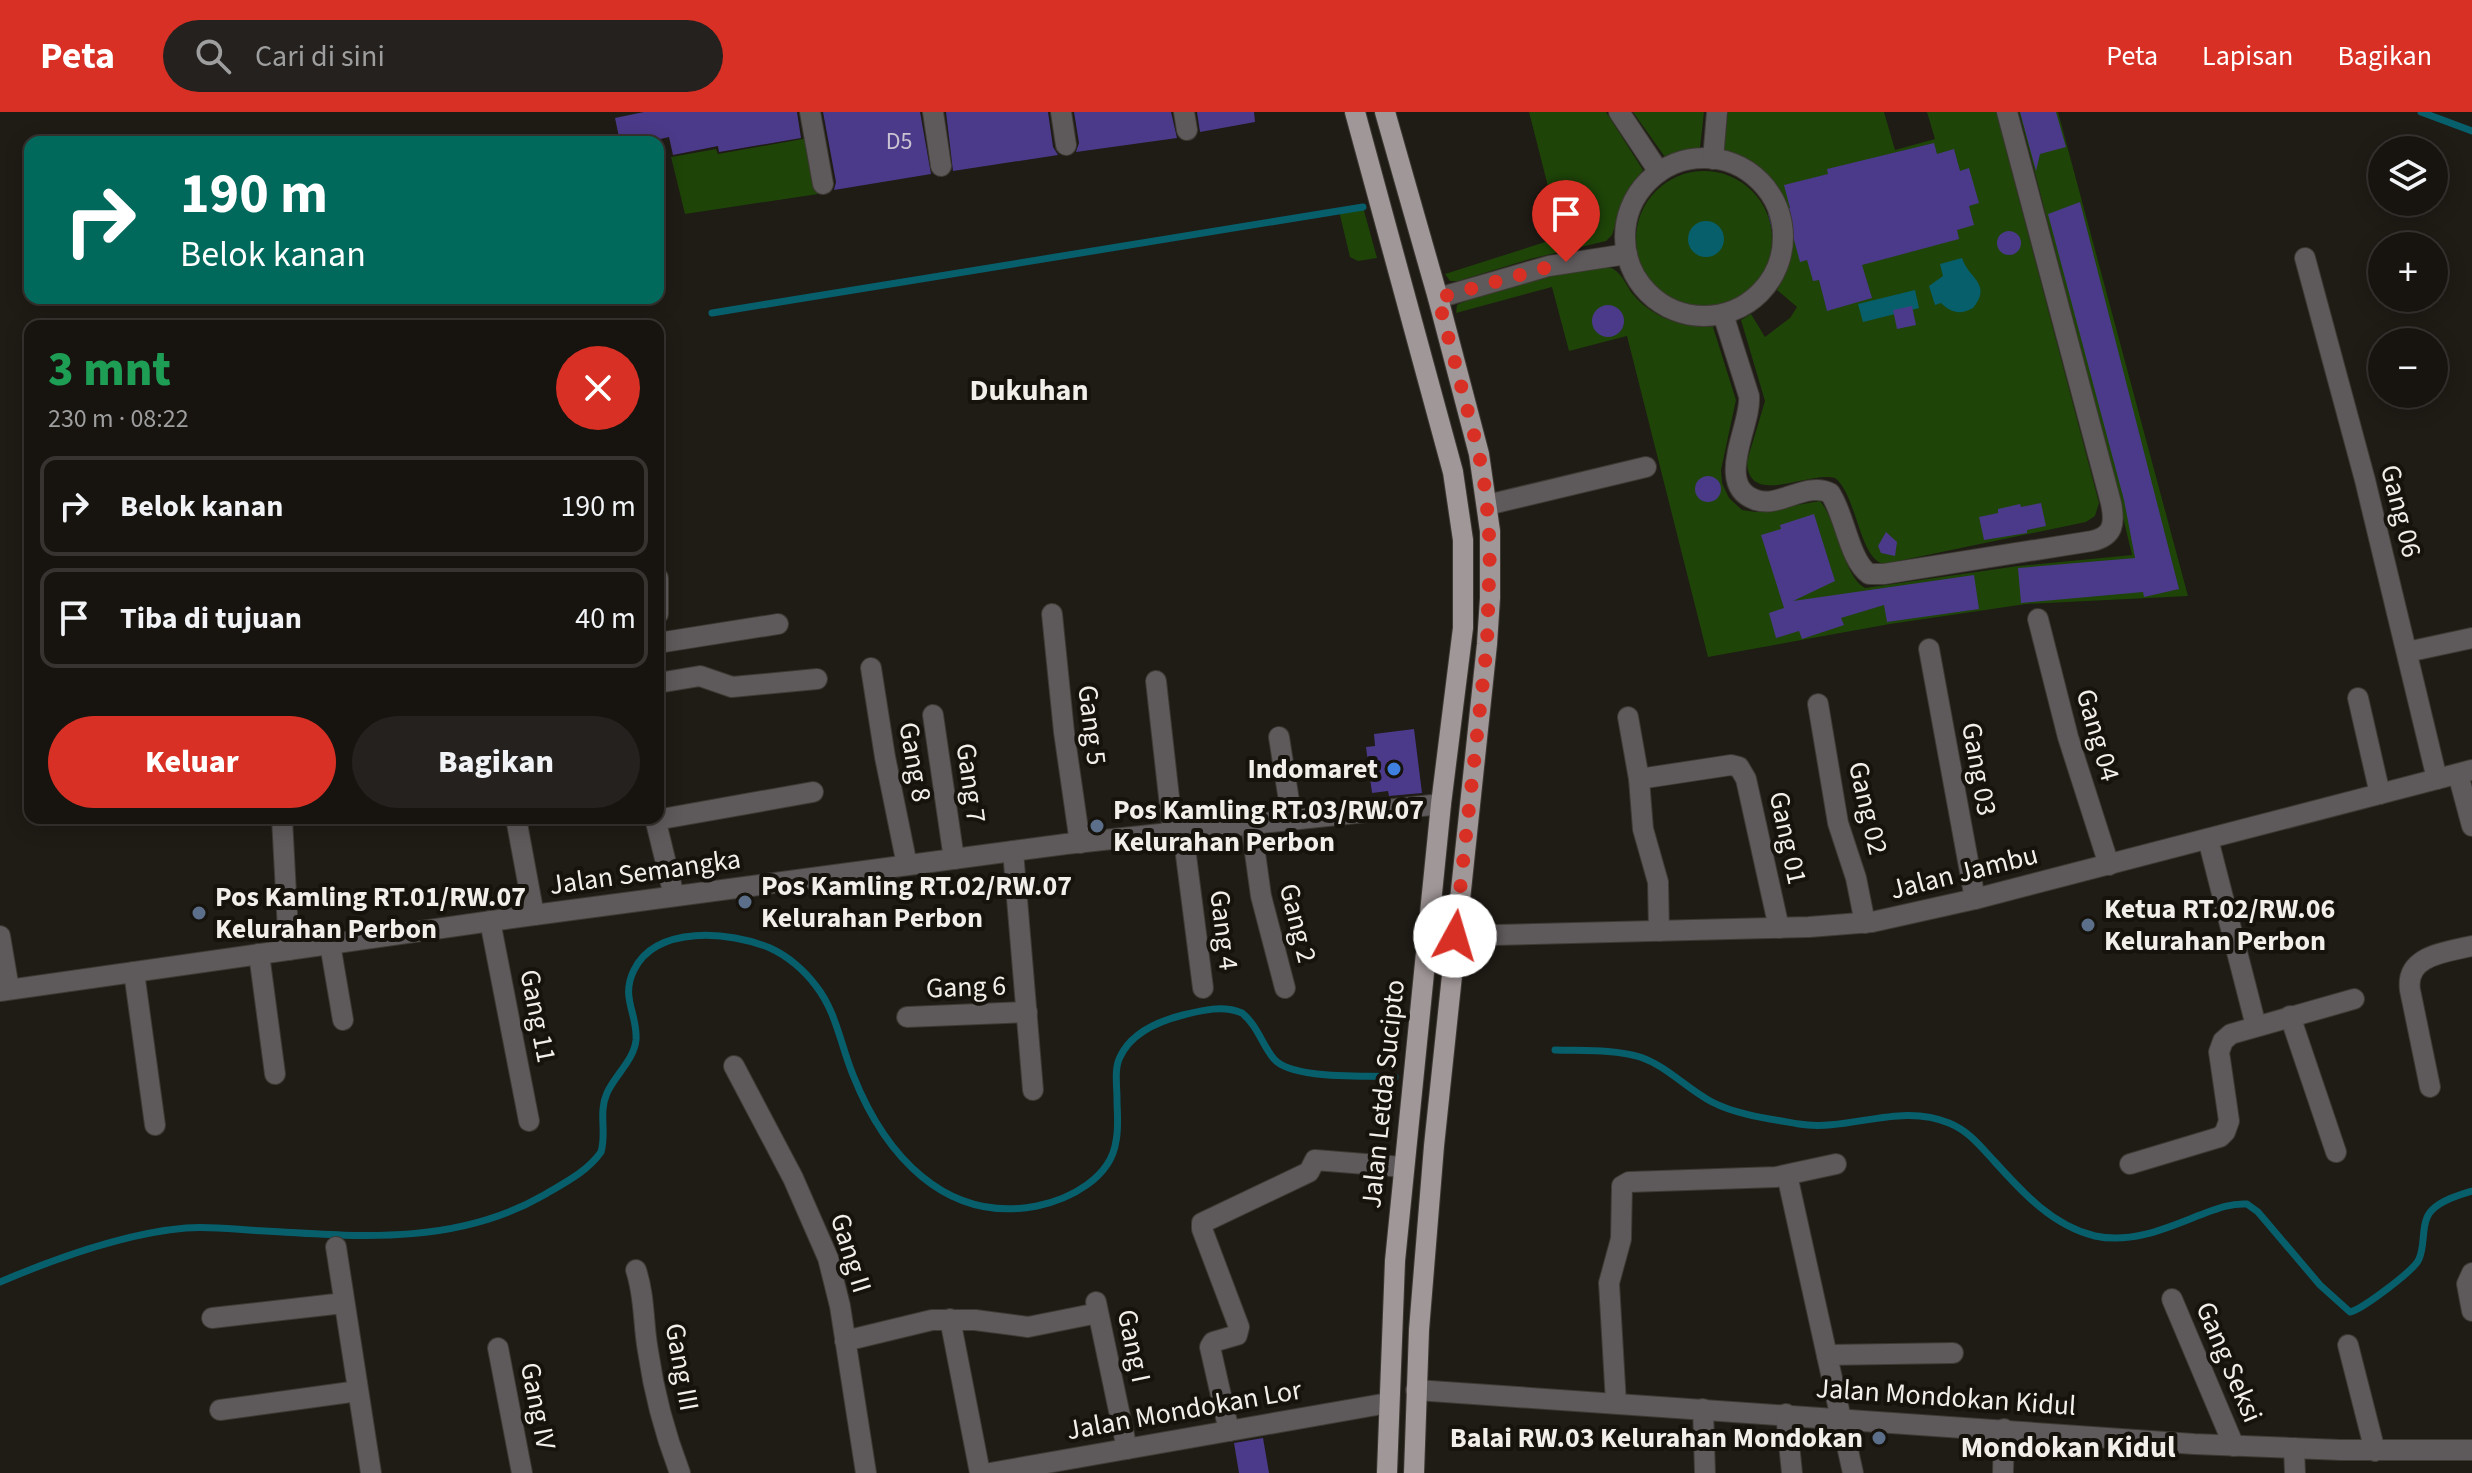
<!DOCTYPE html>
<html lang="id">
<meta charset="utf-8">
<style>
:root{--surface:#171410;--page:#24211e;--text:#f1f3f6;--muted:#9e9e9f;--line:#363330;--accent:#d93025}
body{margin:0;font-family:"Source Sans 3",sans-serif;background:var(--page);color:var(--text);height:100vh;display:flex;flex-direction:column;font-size:30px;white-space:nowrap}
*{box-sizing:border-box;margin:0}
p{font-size:26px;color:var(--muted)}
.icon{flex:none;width:44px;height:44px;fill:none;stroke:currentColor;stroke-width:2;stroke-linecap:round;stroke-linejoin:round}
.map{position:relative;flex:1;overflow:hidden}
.side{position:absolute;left:24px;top:208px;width:640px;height:504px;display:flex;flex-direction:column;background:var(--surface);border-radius:16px;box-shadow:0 4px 20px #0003,0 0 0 2px var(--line)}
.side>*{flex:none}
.guide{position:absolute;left:24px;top:24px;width:640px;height:168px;border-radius:16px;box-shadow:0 4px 20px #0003,0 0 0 2px var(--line);background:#00695c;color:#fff;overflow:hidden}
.controls{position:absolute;left:2368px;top:24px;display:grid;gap:16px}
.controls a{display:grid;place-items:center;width:80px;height:80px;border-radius:50%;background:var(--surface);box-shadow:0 4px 20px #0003,0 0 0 2px var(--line);font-size:40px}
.pin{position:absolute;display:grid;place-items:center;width:68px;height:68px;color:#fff;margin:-82px -34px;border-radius:50% 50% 50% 0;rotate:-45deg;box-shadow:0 0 8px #0007}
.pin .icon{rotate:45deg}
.me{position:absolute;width:88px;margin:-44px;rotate:6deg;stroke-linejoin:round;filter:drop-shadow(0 0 6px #0008)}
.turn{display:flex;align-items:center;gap:28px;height:168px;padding:0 24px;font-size:36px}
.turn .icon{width:104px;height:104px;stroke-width:2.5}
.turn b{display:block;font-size:56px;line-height:68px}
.round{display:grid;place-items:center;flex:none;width:84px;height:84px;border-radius:42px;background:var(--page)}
.summary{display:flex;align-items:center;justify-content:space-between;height:136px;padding:0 24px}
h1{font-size:48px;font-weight:800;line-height:60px;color:#1e9e55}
.action{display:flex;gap:16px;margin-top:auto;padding:16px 24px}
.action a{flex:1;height:92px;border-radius:48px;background:var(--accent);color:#fff;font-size:32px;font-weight:800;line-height:92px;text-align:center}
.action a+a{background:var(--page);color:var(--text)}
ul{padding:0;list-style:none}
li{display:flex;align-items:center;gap:24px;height:100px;margin:0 16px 12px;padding:0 8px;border:4px solid var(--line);border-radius:16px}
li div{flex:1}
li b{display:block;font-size:30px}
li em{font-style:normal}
header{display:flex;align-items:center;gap:48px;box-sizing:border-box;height:112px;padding:0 40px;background:var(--accent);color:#fff}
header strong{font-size:38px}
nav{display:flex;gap:44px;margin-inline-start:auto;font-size:28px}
.search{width:560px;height:72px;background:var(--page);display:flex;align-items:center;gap:20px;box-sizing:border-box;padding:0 28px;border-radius:44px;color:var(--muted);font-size:30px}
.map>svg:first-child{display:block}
</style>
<header>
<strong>Peta</strong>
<div class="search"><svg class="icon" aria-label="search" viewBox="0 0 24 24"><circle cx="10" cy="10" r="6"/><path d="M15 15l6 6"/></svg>Cari di sini</div>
<nav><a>Peta</a><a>Lapisan</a><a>Bagikan</a></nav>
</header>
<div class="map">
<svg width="2472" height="1361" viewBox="0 0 2472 1361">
<rect width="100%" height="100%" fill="#1f1b15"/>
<g fill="#1e4408">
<polygon points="1529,0 1606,0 1643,58 1626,81 1612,123 1606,129 1530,147 1458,169 1450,169 1445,162 1561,125"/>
<polygon points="1633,0 1704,0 1700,36 1683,38 1665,45"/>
<path d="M 1728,0 L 1884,0 L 1895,38 L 1935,27 L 1927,0 L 1996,0 L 2099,391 L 2095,404 L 2086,410 L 1884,452 C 1859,447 1857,383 1835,366 C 1809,359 1747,396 1747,349 L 1765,289 L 1741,208 L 1751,202 L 1765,225 L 1790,206 L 1797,195 L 1777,178 C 1811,121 1788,59 1724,39 Z"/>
<path d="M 2019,0 L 2058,0 L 2188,484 L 2026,492 L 1890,512 L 1708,545 L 1627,224 L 1569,239 L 1552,175 L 1456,201 L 1457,193 C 1475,183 1595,150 1611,156 C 1621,160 1626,172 1631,180 C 1651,205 1681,216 1713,215 L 1736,288 L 1721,358 L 1722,371 L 1729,386 L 1742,398 L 1756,400 L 1820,389 C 1838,410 1843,464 1865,476 L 2018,454 L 2132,443 L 2104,325 Z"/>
<polygon points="808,26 818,82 685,102 671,45 716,37 718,42"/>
<circle cx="1704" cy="127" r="68"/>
<polygon points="1363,95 1377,146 1358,149 1350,145 1339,99"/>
</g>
<g fill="#075f6c">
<circle cx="1706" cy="127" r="18"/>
<path d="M 1962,146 C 1968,166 1993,172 1973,196 C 1961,203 1951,201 1941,191 L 1935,193 L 1929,174 L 1943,164 L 1940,152 Z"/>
<polygon points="1915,178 1919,196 1863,210 1858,192"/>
</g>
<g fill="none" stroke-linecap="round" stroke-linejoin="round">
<g stroke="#075f6c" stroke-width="7">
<polyline points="2421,0 2472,19"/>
<polyline points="712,201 1363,95"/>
<path d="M 1555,938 C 1583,939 1613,937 1640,945 C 1667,954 1687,977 1712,990 C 1737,1003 1771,1007 1799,1012 C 1849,1020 1900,990 1949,1011 C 1969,1019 1981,1035 1995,1050 C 2023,1081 2053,1114 2095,1124 C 2132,1132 2167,1116 2200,1103 C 2216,1097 2230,1091 2247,1092 L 2258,1100 L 2320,1173 L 2350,1200 C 2361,1198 2415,1158 2419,1147 C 2426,1132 2420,1110 2432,1098 C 2442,1088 2459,1083 2472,1079"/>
<path d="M 0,1170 C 54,1147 127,1121 186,1116 C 212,1114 239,1118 265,1119 C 361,1125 457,1133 544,1083 C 564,1071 587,1060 601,1040 C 607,1020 598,1001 607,981 C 615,963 634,948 636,928 C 638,902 620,886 634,858 C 656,813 730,819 770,836 C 788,844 805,859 816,874 C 836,899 841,934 853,963 C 884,1041 944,1112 1037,1094 C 1070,1087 1111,1066 1116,1029 C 1119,1015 1117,1000 1117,987 C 1117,973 1114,957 1120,945 C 1131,921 1159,909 1183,903 C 1203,898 1223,893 1242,901 C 1258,914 1262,933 1274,947 C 1292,968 1367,963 1395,965"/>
</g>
</g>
<g fill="#4b3a89">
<polygon points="644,0 797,0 801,26 719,40 718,34 673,43 669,25 647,30 620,30 615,6"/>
<polygon points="823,0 920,0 931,62 834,78 836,70"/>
<polygon points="946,0 1048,0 1053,35 1058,43 953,59"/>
<polygon points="1074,0 1171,0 1177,26 1076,40 1079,31"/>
<polygon points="1197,0 1254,0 1255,10 1200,20"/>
<polygon points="2020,0 2056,0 2066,35 2040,42 2036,59"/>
<polygon points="1934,31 1937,42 1954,37 1960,59 1969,56 1979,91 1969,94 1974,113 1957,118 1959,127 1862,153 1872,186 1827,199 1819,168 1813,169 1807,148 1800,150 1793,124 1775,129 1768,102 1790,96 1784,73 1828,62 1827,57"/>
<polygon points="2080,90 2179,477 2144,485 2143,480 2021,491 2018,456 2135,446 2124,388 2048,102"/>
<circle cx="2009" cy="131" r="12"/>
<circle cx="1608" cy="209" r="16"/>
<polygon points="1912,194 1916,213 1897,217 1893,198"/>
<circle cx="1708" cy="377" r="13"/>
<polygon points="2041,391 2046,414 2027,418 2027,421 1984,428 1979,405 1998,401 1998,397 2020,392 2021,395"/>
<polygon points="1814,402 1835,469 1793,489 1974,463 1979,497 1887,510 1884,493 1841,506 1844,513 1802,527 1799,519 1776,526 1769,501 1784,496 1761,423 1781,417 1780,413"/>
<polygon points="1886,420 1897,430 1895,444 1881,441 1878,434"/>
<polygon points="1414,617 1422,681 1389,684 1388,679 1372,681 1366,635 1375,634 1374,622"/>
<polygon points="1263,1326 1269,1361 1239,1361 1234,1331"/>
</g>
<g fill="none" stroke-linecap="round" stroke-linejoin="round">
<g stroke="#3d3933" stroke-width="22">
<g id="minor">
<polyline points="810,0 823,72"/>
<polyline points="933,0 941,54"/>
<polyline points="1061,0 1066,33"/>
<polyline points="1184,0 1187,18"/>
<polyline points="1619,0 1659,60"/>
<circle cx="1704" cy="125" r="79"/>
<polyline points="1713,47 1717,0"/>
<polyline points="2305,146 2365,368 2437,667"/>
<polyline points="1438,186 1549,154 1627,142"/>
<path d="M 1723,202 L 1749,284 C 1752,313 1713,373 1756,388 C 1780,396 1806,369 1830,381 C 1845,403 1849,448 1869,462 L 1884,462 L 2092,429 C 2114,424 2115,411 2111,391 L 2007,0"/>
<polyline points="1487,393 1646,355"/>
<polyline points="658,466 658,502"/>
<polyline points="1052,502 1064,620 1080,731"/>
<polyline points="2038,507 2068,625 2109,753"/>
<polyline points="658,531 778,512"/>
<polyline points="1929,537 1975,787"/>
<polyline points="2407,540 2472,526"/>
<polyline points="871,556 885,645 907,753"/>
<polyline points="1156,569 1173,721"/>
<polyline points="658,571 700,564 732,575 817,567"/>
<polyline points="2358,586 2380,682"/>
<polyline points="1818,592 1838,711 1856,766 1865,811"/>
<polyline points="933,603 954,747"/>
<polyline points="1628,605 1639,667 1643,717 1658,770 1659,819"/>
<polyline points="1279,625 1292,708"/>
<polyline points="2458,662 2472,714"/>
<polyline points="1639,667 1731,653 1739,655 1746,667 1779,816"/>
<polyline points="282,706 289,838"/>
<polyline points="516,706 534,803"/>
<polyline points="655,706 674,784"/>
<polyline points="656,708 813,680"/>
<polyline points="1251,712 1261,784 1285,876"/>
<polyline points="1183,720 1203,876"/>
<polyline points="2208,727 2256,914"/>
<polyline points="1013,739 1033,978"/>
<polyline points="490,809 529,1009"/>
<polyline points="0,824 9,877"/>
<polyline points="1455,824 1809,815 1872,810 1975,787 2472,658"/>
<polyline points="330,832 343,908"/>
<polyline points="259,842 275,962"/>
<polyline points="134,860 155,1013"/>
<polyline points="0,879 534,803 1066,732 1441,692"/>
<polyline points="2290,904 2336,1040"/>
<polyline points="907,905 1027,900"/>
<polyline points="734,954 793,1066 828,1146 840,1194 866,1361"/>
<path d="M 2430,975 L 2410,878 C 2405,843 2447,840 2472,834"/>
<polyline points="2130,1052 2220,1025 2225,1020 2229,1009 2219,940 2223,929 2231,922 2354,887"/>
<polyline points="1787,1063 1853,1361"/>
<polyline points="336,1135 371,1361"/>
<path d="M 636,1158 C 645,1185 643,1212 648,1239 C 654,1281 665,1322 680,1361"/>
<polyline points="2472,1161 2467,1172 2472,1199"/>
<polyline points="2172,1187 2234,1334"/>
<polyline points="1096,1190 1127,1337"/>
<polyline points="212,1206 344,1191"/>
<polyline points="950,1207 980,1361"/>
<polyline points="845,1229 932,1208 975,1208 1028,1215 1098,1201"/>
<polyline points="2348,1233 2375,1339"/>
<polyline points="498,1236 522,1361"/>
<polyline points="1827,1243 1953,1241"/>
<polyline points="1416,1278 2194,1332 2341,1338 2472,1338"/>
<polyline points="1616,1291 1609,1171 1621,1127 1622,1074 1629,1070 1776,1065 1836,1052"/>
<polyline points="1703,1297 1705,1361"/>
<polyline points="220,1298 358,1279"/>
<polyline points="1786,1302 1792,1361"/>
<polyline points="1229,1319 1210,1235 1213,1230 1237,1223 1239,1215 1202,1117 1202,1111 1309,1060 1315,1048 1403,1055"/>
<polyline points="2294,1336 2295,1361"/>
<polyline points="990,1361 1388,1291"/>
<polyline points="2003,1361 2004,1317"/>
</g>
</g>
<g stroke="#3d3933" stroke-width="22">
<g id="major">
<polyline points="1355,0 1453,360 1463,428 1463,516 1441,692 1395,1149 1387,1361"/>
<polyline points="1385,0 1438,186 1479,342 1490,419 1490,486 1487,532 1434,1034 1419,1218 1414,1361"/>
</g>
</g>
<use href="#minor" stroke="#5e595a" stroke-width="20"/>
<use href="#major" stroke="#a09798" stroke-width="20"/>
</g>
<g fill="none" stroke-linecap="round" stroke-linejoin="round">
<polyline stroke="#d93025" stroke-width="14" stroke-dasharray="0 25.2" points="1455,824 1487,532 1490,436 1486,382 1479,342 1438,186 1566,150"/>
</g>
<circle fill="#3f7fe0" stroke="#16120c" stroke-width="3" cx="1394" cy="657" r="8"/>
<g fill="#5c6f8a" stroke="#16120c" stroke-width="3">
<circle cx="1097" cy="714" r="8"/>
<circle cx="745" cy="790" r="8"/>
<circle cx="199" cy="801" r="8"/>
<circle cx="2088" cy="813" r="8"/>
<circle cx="1879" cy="1326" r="8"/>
</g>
<g text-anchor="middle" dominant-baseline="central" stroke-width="8" stroke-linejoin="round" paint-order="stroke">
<g font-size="24" fill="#c8c2d2">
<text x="899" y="29">D5</text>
</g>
<g font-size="28" fill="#f2efeb" stroke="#16120c">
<text transform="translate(2401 399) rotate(76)">Gang 06</text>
<text transform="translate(1092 613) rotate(83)">Gang 5</text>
<text transform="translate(2098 623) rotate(74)">Gang 04</text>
<text transform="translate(915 650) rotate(80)">Gang 8</text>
<text transform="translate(1979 657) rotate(80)">Gang 03</text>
<text transform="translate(971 671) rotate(82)">Gang 7</text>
<text transform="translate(1868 696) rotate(77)">Gang 02</text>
<text transform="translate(1788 726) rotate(78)">Gang 01</text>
<text transform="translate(645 760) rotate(-8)">Jalan Semangka</text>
<text transform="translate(1964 760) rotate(-14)">Jalan Jambu</text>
<text transform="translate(1298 811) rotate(76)">Gang 2</text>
<text transform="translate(1224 818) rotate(83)">Gang 4</text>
<text transform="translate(966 875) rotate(-2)">Gang 6</text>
<text transform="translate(538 904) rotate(79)">Gang 11</text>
<text transform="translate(1383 982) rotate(-84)">Jalan Letda Sucipto</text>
<text transform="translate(851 1141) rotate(73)">Gang II</text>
<text transform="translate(1134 1234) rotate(78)">Gang I</text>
<text transform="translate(2229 1250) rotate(67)">Gang Seksi</text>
<text transform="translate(682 1255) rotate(80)">Gang III</text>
<text transform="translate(1946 1285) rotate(4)">Jalan Mondokan Kidul</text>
<text transform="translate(538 1294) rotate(79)">Gang IV</text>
<text transform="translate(1184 1298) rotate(-10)">Jalan Mondokan Lor</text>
</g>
<g font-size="28" font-weight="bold" fill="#f2efeb" stroke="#16120c" text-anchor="start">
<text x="1378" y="657" text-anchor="end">Indomaret</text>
<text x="1113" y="698">Pos Kamling RT.03/RW.07<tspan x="1113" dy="32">Kelurahan Perbon</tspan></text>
<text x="761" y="774">Pos Kamling RT.02/RW.07<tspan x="761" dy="32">Kelurahan Perbon</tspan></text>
<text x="215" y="785">Pos Kamling RT.01/RW.07<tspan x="215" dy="32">Kelurahan Perbon</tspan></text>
<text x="2104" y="797">Ketua RT.02/RW.06<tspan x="2104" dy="32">Kelurahan Perbon</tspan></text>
<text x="1863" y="1326" text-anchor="end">Balai RW.03 Kelurahan Mondokan</text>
</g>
<g font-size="30" font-weight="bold" fill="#f2efeb" stroke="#16120c">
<text x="1029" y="278">Dukuhan</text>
<text x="2068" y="1335">Mondokan Kidul</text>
</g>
</g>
</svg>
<div class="controls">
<a><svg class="icon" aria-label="layers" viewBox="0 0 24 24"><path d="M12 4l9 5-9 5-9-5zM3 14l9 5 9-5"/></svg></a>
<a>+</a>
<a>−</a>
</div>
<div class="pin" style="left:1566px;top:150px;background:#d93025"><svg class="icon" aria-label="arrive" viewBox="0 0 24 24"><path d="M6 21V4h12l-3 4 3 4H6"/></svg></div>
<svg class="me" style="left:1455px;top:824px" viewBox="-20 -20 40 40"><circle r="19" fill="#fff"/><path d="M0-13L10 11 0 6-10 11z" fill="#d93025"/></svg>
<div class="guide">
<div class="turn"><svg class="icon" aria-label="right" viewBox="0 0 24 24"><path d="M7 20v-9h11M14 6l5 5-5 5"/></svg><div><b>190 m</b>Belok kanan</div></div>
</div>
<section class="side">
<div class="summary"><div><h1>3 mnt</h1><p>230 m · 08:22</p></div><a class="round" style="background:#d93025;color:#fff"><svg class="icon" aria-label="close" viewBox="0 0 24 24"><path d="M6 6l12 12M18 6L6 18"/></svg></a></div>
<ul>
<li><svg class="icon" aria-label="right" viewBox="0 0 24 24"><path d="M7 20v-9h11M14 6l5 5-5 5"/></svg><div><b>Belok kanan</b></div><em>190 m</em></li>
<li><svg class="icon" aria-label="arrive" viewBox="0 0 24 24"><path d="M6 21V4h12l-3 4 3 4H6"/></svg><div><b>Tiba di tujuan</b></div><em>40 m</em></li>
</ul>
<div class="action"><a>Keluar</a><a>Bagikan</a></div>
</section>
</div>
